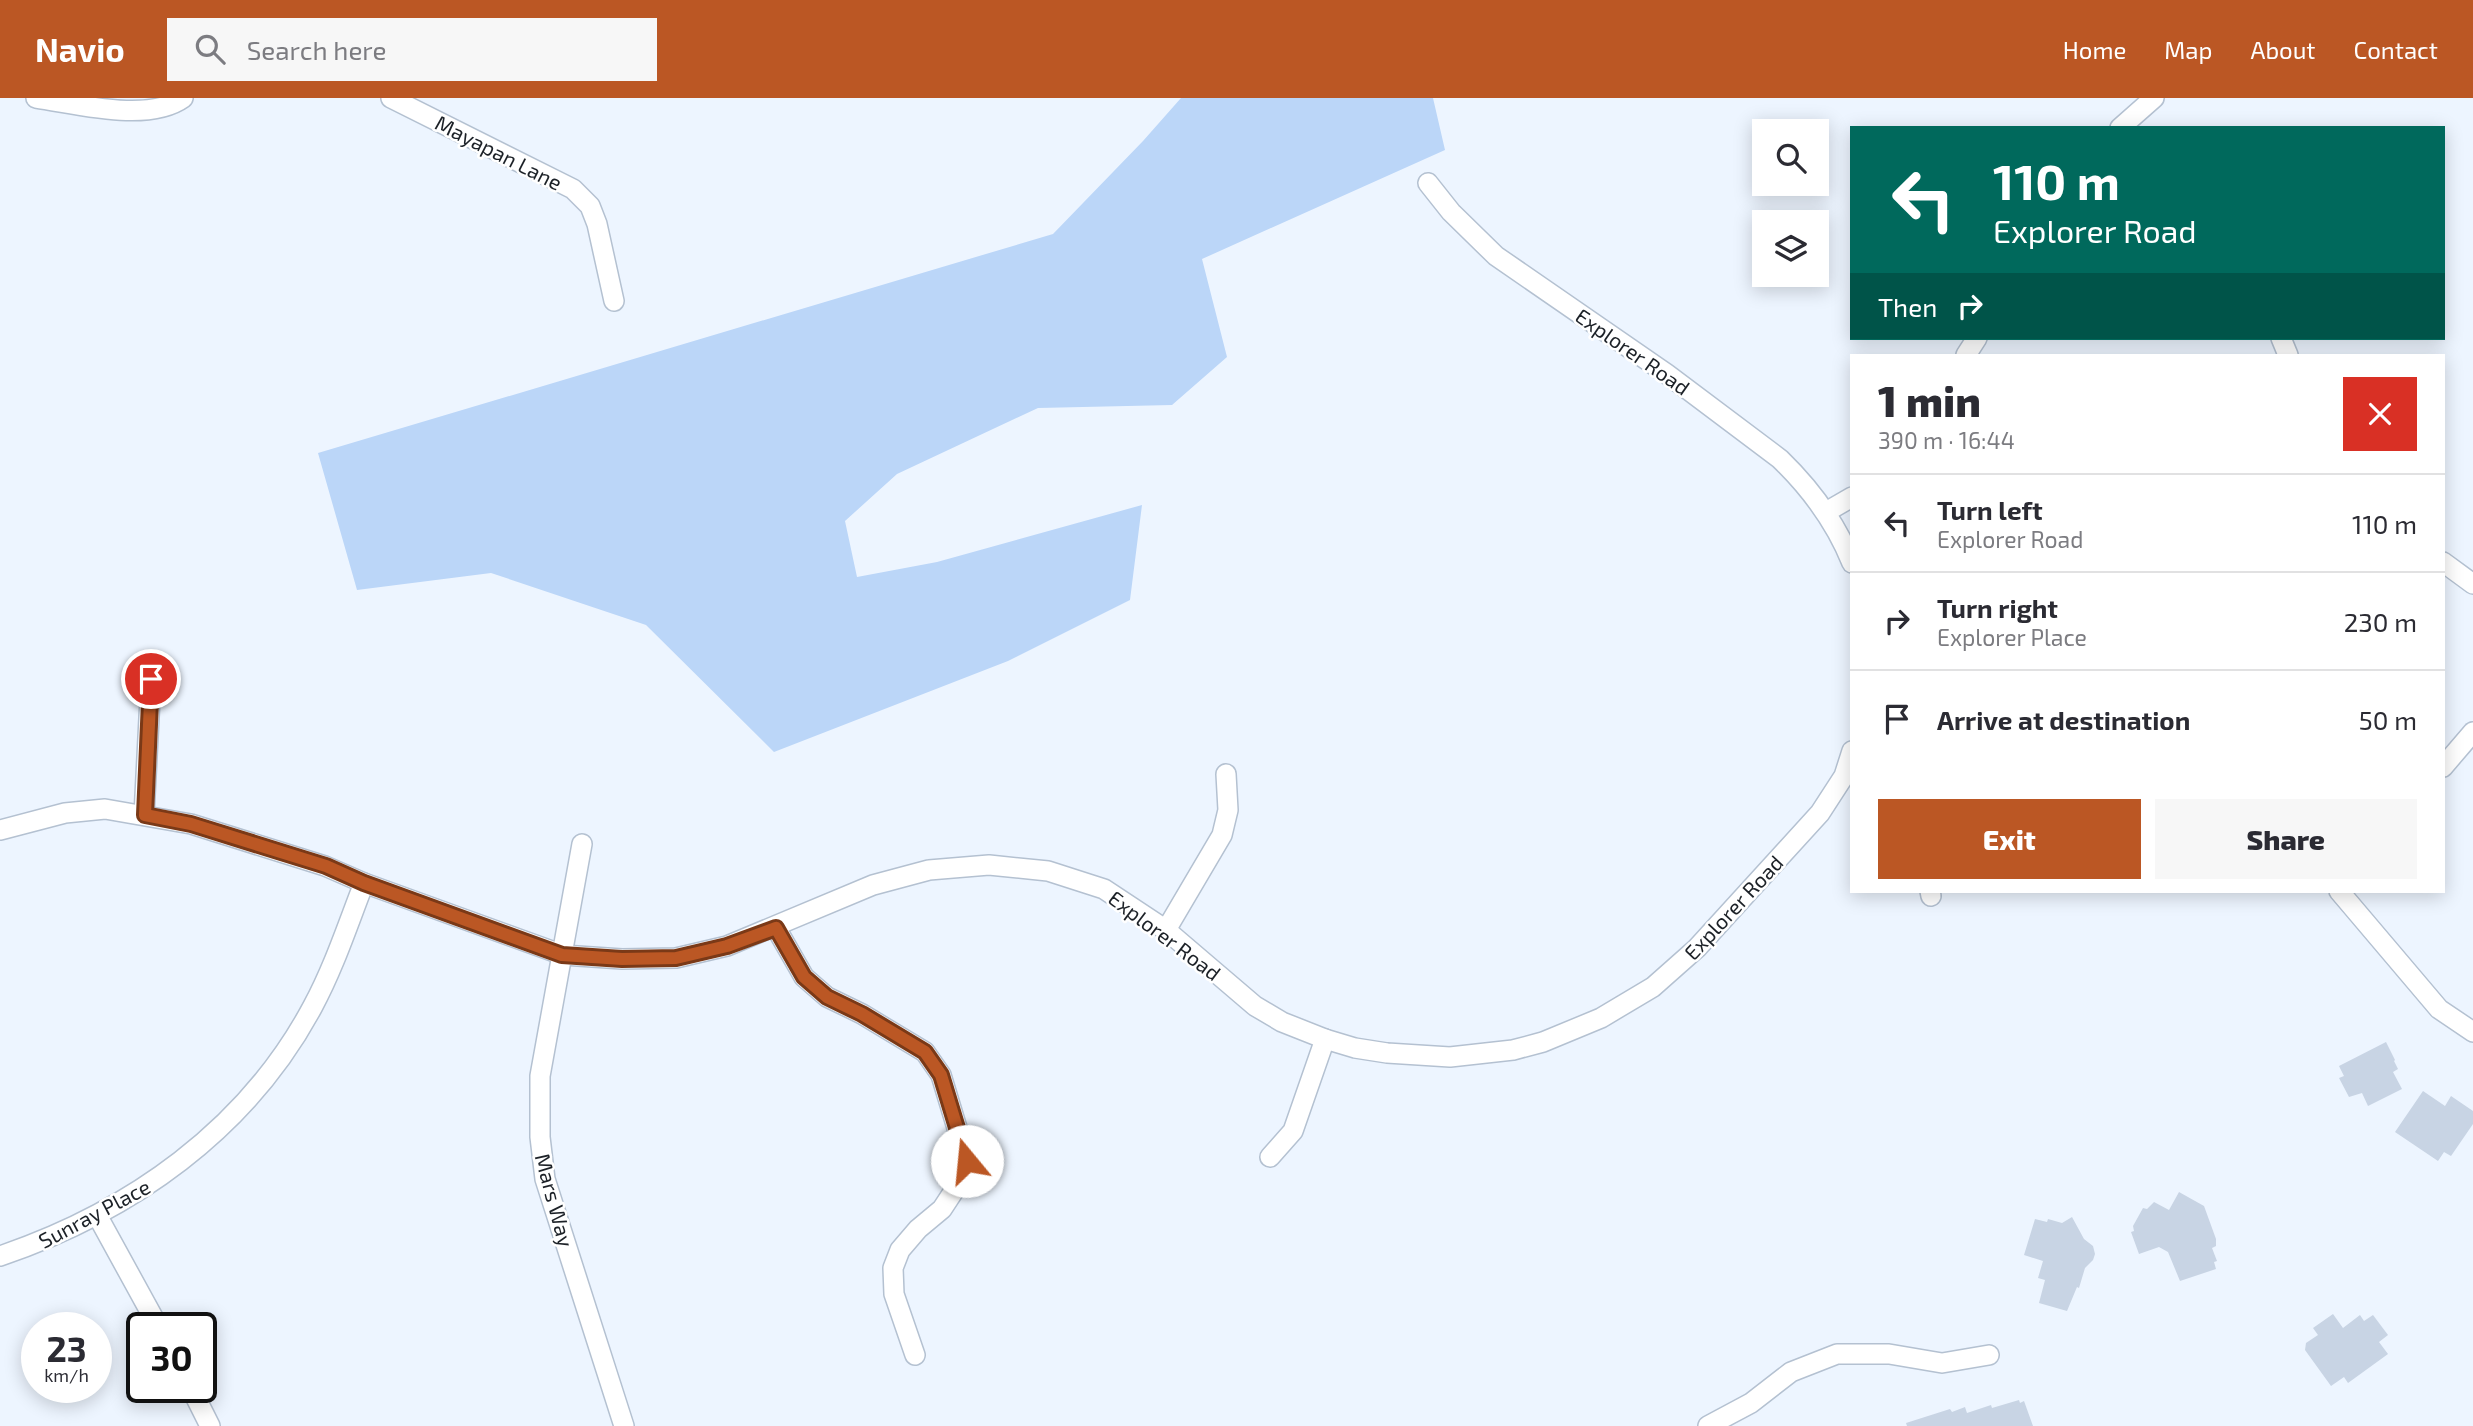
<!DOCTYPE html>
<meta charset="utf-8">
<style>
:root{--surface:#fff;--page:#f7f7f7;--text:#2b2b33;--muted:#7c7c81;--line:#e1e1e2;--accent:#bb5724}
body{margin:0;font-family:"Exo 2",sans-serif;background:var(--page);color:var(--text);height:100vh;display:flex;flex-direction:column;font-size:26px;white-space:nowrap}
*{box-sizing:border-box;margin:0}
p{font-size:23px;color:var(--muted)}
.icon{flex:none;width:38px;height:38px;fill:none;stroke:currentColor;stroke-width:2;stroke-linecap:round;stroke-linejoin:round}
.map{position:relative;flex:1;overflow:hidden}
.details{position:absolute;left:1850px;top:256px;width:595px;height:539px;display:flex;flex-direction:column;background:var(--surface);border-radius:0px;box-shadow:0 4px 18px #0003}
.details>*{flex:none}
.banner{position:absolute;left:1850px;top:28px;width:595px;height:214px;border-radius:0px;box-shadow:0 4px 18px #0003;background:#00695c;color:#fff;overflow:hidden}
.fabs{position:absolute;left:1752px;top:21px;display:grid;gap:14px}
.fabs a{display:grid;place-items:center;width:77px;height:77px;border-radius:0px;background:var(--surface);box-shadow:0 4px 18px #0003;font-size:35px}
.speed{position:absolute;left:21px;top:1214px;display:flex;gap:14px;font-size:35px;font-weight:700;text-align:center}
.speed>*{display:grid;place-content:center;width:91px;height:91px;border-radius:50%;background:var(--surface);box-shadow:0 4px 18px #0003;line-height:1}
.speed small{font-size:18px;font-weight:400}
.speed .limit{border:4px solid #111;border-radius:10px;background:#fff;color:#111}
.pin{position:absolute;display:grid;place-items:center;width:60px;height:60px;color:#fff;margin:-30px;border:4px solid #fff;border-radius:50%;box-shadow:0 2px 7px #0007}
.me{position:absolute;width:77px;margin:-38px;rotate:343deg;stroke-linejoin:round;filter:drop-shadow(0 0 5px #0008)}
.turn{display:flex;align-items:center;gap:24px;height:147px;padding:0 28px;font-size:32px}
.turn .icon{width:91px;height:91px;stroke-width:2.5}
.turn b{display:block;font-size:49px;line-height:60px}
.then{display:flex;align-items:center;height:66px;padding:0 28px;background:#0003;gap:14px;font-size:26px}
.round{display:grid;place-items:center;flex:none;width:74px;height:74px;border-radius:0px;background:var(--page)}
.overview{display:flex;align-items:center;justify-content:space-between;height:119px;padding:0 28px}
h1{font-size:42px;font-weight:800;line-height:52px}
.primary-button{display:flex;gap:14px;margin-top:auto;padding:14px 28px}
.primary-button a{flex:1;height:80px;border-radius:0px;background:var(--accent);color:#fff;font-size:28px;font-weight:800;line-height:80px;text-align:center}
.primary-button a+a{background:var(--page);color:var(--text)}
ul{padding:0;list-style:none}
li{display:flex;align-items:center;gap:21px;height:98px;padding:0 28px;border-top:2px solid var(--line)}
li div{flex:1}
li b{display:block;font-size:26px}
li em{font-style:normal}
header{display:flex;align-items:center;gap:42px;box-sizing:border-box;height:98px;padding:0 35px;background:var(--accent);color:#fff}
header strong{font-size:33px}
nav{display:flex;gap:38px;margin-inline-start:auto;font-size:24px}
.search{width:490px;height:63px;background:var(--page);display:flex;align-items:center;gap:18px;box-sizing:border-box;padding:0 24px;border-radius:0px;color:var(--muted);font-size:26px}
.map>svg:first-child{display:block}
</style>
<header>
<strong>Navio</strong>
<div class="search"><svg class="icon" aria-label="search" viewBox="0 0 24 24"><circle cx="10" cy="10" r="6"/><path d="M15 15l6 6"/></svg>Search here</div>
<nav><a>Home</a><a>Map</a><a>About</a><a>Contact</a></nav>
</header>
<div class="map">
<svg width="2473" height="1328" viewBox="0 0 2473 1328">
<rect width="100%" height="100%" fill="#edf5ff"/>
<polygon fill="#bbd6f8" points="1181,0 1433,0 1445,52 1202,161 1227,259 1172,307 1038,310 897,376 845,423 857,479 937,464 1142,407 1130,502 1008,563 774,654 646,527 491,475 357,492 318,355 1053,136 1143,43"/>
<g fill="#c8d4e4">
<polygon points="2386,944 2395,962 2394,963 2398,971 2393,974 2402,991 2368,1008 2362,995 2349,999 2339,980 2344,978 2339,968"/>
<polygon points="2423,993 2445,1008 2451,998 2473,1013 2473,1026 2451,1058 2444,1054 2438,1063 2395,1034"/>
<polygon points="2179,1094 2204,1108 2216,1141 2216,1148 2212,1150 2217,1163 2214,1164 2216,1171 2180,1183 2168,1154 2159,1149 2139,1156 2131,1134 2134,1133 2133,1128 2143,1110 2147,1111 2154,1104 2169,1112"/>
<polygon points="2072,1119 2084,1141 2093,1148 2095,1156 2093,1162 2085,1170 2079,1190 2077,1189 2067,1213 2039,1205 2045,1182 2038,1180 2043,1163 2024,1157 2035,1121 2047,1124 2048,1121 2062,1125"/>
<polygon points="2333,1216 2343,1230 2360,1217 2364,1223 2373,1217 2388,1237 2379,1244 2388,1256 2348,1285 2344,1279 2331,1288 2305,1252 2306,1245 2318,1237 2313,1230"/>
<polygon points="2019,1302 2020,1305 2024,1303 2033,1328 1907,1328 1906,1325 1950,1311 1952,1314 1965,1309 1967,1315 1991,1307 1992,1310"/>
</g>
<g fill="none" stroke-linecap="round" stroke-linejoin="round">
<g stroke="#b4c1d1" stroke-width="22">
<g id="minor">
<path d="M 36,0 C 78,6 148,25 183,0"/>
<polyline points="391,0 573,91 590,108 597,126 614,203"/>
<polyline points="2120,30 2154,0"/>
<path d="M 1428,85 L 1451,114 L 1496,158 L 1667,276 L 1780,361 C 1811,391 1836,425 1852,465"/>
<polyline points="2281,240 2288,257"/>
<polyline points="1966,257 1977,240"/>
<polyline points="1826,414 1852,399"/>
<polyline points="2443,464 2473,486"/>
<polyline points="2443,669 2473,634"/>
<polyline points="144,717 151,581"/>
<polyline points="0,732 65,715 105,711 191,726 325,768 364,785 563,857 622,861 676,860 727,848 873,787 929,772 989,767 1048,773 1104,791 1166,832 1255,908 1282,924 1325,941 1355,950 1387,955 1450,959 1513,952 1543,944 1601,920 1653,889 1697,850 1820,715 1844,678 1852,653"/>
<polyline points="582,746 540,978 540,1039 545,1081 624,1328"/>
<polyline points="1930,793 1931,798"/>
<polyline points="2339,793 2439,911 2473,934"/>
<polyline points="776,830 804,879 827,899 862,916 925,954 941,977 967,1063 961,1082 942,1111 918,1131 900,1152 893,1170 894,1196 915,1257"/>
<polyline points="1166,832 1222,737 1228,712 1226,676"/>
<polyline points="1270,1059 1293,1033 1325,941"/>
<polyline points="97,1117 159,1230"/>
<path d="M 0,1158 C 130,1114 247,1032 313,908 C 334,869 348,826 364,785"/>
<polyline points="191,1290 210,1328"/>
<polyline points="1708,1328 1751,1305 1791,1274 1837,1256 1889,1256 1942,1265 1989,1257"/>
</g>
</g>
<use href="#minor" stroke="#fff" stroke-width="19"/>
</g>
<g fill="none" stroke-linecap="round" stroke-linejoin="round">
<g stroke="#7a3917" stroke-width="18">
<polyline id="route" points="151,581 145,717 191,726 326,768 364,785 562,857 622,861 676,860 727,848 776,830 804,879 827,899 862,916 925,954 941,977 967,1063"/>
</g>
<use href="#route" stroke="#bb5724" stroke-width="12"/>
</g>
<g text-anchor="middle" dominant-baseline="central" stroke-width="5" stroke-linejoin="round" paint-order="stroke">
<g font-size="21" fill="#1c2127" stroke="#fff">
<text transform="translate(499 54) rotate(27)">Mayapan Lane</text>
<text transform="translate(1633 253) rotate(35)">Explorer Road</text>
<text transform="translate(1733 809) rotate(-47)">Explorer Road</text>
<text transform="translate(1165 837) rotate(37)">Explorer Road</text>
<text transform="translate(555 1102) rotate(75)">Mars Way</text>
<text transform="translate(94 1115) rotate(-28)">Sunray Place</text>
</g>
</g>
</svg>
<div class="fabs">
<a><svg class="icon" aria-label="search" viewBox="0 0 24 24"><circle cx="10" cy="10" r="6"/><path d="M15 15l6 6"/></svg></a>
<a><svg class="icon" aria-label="layers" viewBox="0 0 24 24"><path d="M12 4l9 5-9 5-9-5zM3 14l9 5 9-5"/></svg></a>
</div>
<div class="speed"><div>23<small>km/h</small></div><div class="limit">30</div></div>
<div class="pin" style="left:151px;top:581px;background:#d93025"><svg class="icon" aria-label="arrive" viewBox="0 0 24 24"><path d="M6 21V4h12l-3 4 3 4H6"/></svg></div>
<svg class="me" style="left:967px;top:1063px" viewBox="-20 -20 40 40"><circle r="19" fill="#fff"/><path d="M0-13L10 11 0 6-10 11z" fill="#bb5724"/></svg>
<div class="banner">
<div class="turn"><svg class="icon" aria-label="left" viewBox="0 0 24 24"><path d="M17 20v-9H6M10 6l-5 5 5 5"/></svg><div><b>110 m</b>Explorer Road</div></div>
<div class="then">Then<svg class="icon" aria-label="right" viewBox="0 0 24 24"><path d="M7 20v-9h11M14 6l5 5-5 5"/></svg></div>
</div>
<section class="details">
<div class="overview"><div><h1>1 min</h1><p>390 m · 16:44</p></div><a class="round" style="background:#d93025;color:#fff"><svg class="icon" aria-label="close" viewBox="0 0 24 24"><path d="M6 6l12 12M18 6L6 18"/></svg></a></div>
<ul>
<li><svg class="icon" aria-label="left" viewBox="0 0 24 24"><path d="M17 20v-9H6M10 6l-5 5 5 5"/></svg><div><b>Turn left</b><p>Explorer Road</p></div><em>110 m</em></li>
<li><svg class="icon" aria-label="right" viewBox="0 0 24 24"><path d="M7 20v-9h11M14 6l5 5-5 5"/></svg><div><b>Turn right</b><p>Explorer Place</p></div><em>230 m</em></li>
<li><svg class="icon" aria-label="arrive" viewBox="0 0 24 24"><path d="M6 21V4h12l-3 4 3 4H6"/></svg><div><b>Arrive at destination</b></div><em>50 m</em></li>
</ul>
<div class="primary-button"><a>Exit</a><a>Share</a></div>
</section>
</div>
